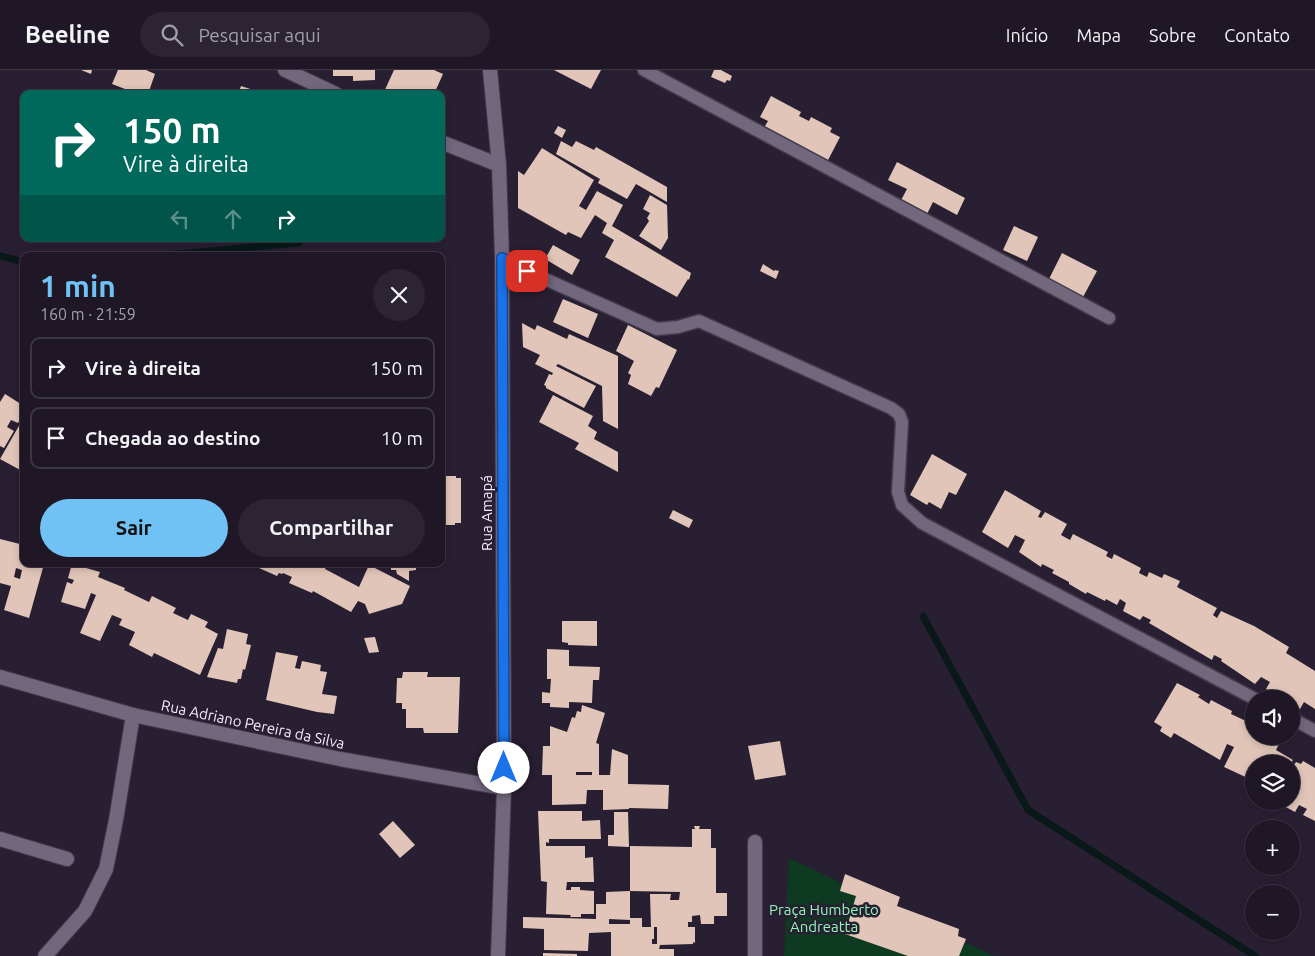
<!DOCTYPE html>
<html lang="pt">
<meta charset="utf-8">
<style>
:root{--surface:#1f1726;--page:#2c2432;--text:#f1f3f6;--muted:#a19fa7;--line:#3c3643;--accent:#70c2f4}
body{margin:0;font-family:Ubuntu,sans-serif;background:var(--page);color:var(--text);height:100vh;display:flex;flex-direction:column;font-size:19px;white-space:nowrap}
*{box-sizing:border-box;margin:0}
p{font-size:16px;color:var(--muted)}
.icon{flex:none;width:28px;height:28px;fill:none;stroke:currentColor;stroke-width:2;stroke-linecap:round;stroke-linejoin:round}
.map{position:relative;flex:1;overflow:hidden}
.drawer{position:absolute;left:20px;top:182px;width:425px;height:315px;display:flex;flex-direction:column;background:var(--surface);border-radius:10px;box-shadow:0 2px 8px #0003,0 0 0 1px var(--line)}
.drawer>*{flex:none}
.hud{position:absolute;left:20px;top:20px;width:425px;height:152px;border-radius:10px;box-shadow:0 2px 8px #0003,0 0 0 1px var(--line);background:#00695c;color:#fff;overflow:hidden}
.tools{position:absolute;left:1245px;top:620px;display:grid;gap:10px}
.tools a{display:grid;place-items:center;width:55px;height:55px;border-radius:50%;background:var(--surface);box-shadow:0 2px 8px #0003,0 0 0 1px var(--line);font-size:25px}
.pin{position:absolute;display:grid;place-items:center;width:42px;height:42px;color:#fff;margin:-21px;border-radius:10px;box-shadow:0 2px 8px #0006}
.me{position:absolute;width:55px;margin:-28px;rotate:0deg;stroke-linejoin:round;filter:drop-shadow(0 0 4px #0008)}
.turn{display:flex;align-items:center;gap:18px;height:105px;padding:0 20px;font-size:22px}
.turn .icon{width:65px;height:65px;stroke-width:2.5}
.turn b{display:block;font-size:35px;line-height:42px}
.lanes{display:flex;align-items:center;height:48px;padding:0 20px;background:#0003;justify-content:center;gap:25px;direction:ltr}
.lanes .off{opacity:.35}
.round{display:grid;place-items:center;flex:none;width:52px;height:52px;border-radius:26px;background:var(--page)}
.headline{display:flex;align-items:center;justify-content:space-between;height:85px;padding:0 20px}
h1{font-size:30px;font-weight:700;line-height:38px;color:var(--accent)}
.button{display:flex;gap:10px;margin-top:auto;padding:10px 20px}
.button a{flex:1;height:58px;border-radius:30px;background:var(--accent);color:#111;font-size:20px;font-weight:700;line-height:58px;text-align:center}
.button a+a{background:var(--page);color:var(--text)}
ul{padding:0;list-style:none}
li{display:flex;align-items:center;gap:15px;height:62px;margin:0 10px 8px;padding:0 10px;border:2px solid var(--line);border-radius:10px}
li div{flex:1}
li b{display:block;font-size:19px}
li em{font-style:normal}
header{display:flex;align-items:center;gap:30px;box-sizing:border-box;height:70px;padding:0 25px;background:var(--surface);border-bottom:1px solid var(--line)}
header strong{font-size:24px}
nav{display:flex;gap:28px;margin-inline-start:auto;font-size:18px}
.search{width:350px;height:45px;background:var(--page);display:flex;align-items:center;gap:12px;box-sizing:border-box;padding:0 18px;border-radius:28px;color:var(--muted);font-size:19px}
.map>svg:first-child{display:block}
</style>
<header>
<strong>Beeline</strong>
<div class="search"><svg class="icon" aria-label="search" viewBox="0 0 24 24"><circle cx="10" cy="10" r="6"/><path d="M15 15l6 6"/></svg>Pesquisar aqui</div>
<nav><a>Início</a><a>Mapa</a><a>Sobre</a><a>Contato</a></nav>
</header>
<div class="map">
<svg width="1315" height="886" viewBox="0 0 1315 886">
<rect width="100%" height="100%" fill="#291f32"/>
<polygon fill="#0e3a22" points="789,788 994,886 784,886"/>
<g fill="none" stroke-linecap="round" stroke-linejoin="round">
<g stroke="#091818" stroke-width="7">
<polyline points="0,186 24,192"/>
<polyline points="155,186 299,173"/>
<polyline points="923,546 1028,740 1255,886"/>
</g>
</g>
<g fill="#e1c5b8" fill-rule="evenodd">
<polygon points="81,0 92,0 91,4"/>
<polygon points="118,0 146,0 155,4 148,24 138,24 112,14"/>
<polygon points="333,0 375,0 375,10 353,11 353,6 333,6"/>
<polygon points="394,0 434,0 443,4 434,24 383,24"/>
<polygon points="554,0 601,0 591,19"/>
<polygon points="714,0 721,0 732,6 730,11 727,10 725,13 711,7"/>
<polygon points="241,16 263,23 263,24 238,24"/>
<polygon points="771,26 801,42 799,46 809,51 811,47 832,58 830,62 840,67 826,94 762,61 768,51 760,47"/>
<polygon points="558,56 566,60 562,68 554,63"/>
<polygon points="561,71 572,77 576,71 594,80 596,77 667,117 667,132 636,114 627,129 598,113 600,109 556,84"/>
<polygon points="542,78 594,110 579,136 586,140 597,121 623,135 612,156 691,203 689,210 688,209 677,227 605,187 614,170 602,163 607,153 595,145 581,168 568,162 566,165 518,138 518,101 524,105"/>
<polygon points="897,92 965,128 957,145 933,132 926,146 900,132 907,119 888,110"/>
<polygon points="650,125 667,135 668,168 661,180 639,166 649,151 647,148 650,143 643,139"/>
<polygon points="1014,156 1038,167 1027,191 1003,180"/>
<polygon points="553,175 580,190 572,205 545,189"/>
<polygon points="1062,183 1097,201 1083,227 1049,209"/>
<polygon points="763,194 774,201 775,200 779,201 776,209 760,201"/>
<polygon points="563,229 598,244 588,268 553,252"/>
<polygon points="522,253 535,260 537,255 567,269 569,264 618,286 618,359 603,351 602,316 558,294 556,296 596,316 584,338 546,318 546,316 544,315 549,304 552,305 553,303 535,294 540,285 523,277"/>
<polygon points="628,255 677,280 659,318 656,317 651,326 628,314 631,305 628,303 634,291 616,281"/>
<polygon points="5,324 24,336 24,343 18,353 11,350 7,357 14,361 4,378 0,376 0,332"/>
<polygon points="553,325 593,346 588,356 597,362 594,369 618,382 618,402 575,379 579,373 539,352"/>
<polygon points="24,347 24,397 22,401 0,389"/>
<polygon points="932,384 967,404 956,425 949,422 941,439 929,432 927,435 910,425"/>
<polygon points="441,406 456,406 456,408 461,408 461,453 455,453 455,455 441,455"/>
<polygon points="1005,420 1041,441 1038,447 1041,448 1045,442 1067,454 1061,465 1070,470 1073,464 1108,482 1106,486 1112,489 1114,484 1141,498 1139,503 1147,507 1149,502 1162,508 1164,504 1180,511 1177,517 1217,538 1213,545 1217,548 1221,541 1254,556 1289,577 1286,583 1315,601 1315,639 1304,632 1300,639 1291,634 1291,629 1283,629 1266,619 1270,612 1261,607 1255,614 1221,591 1222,589 1214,585 1212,590 1149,553 1151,550 1143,546 1140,550 1123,541 1126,533 1120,529 1117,535 1106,529 1105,531 1087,522 1086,524 1069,514 1069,512 1052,503 1054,500 1042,494 1041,497 1019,482 1025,470 1015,465 1008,478 982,462"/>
<polygon points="673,440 693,450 689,458 669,448"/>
<path d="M 0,469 L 24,475 L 24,494 L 44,494 L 29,548 L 4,540 L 11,516 L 0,513 ZM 16,498 L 22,500 L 20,509 L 14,507 Z"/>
<polygon points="72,494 100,502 98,507 125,518 124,520 149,532 152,526 176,538 173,543 188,550 191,544 208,552 205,557 218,564 200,605 154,583 152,587 129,575 135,562 119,555 122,549 112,545 100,571 80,563 96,525 91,523 85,539 61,532 67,512 72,514 74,510 68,508"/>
<polygon points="250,494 327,494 325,499 359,517 369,495 410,516 402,534 369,544 365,534 358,531 351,542 313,521 312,523 289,513 292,507 283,503 282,504 279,503 277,506"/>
<polygon points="391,494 416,494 416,500 409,501 409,511 397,504 396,500 391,500"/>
<polygon points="562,551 597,551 597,576 568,575 568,573 562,572"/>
<polygon points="227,559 248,564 246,574 251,575 245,600 243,599 241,609 238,609 237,613 207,607 218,578 223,579"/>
<polygon points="375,567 379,582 369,583 364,568"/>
<polygon points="547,579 569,580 569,596 600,597 599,610 593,610 592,633 569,632 569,638 550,637 550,633 542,633 542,622 550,623 551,609 547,609"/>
<polygon points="276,582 298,586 295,598 300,599 302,591 321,595 320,601 327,602 322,624 337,626 334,644 317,642 266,630"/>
<polygon points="403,602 428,602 427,607 460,607 458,663 424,663 423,658 406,658 406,639 402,639 402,633 396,633 397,608 402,608"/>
<polygon points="1177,613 1200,625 1198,627 1209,634 1211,630 1232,641 1231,644 1246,651 1248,647 1254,650 1254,666 1276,666 1281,670 1276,680 1293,690 1290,694 1254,694 1254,711 1224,697 1234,677 1227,674 1220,690 1174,663 1171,668 1160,661 1162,657 1154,652"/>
<path d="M 582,635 L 605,643 L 596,673 L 599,674 L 599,705 L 610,705 L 612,679 L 628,685 L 628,714 L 669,715 L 668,739 L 629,738 L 629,739 L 603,740 L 603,720 L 587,720 L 586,734 L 552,735 L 552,705 L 542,705 L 543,676 L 550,676 L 550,656 L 567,662 L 572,647 L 575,648 L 577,641 L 581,642 ZM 576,702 L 592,702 L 592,705 L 576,705 Z"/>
<polygon points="780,671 786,705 755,710 748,676"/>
<polygon points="1303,691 1315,698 1315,751 1303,745 1307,739 1299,735 1295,742 1282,735 1284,731 1291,731 1291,693 1294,695 1296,692 1301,694"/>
<polygon points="538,741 582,741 582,751 600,750 601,769 549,769 549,773 546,772 546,776 585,776 585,788 593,787 594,812 567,812 566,820 571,820 571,817 580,817 580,820 594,821 594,844 581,844 581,847 570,847 571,845 546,844 547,812 541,811"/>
<polygon points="614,742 628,742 629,777 608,776 608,765 614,765"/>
<polygon points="393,751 415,775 400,788 379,764"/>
<path d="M 694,756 L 700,756 L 699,759 L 711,759 L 711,778 L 716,778 L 716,823 L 727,823 L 727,846 L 714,846 L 714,854 L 701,854 L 700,845 L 692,846 L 692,852 L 688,852 L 688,857 L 695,857 L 695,873 L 693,872 L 693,874 L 660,875 L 659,879 L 674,879 L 674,886 L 611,886 L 611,862 L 589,863 L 588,881 L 544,880 L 544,859 L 523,858 L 523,847 L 596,849 L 596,834 L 606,834 L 606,822 L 630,821 L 630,848 L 642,848 L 642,857 L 651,857 L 650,824 L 671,824 L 670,830 L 679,830 L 680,822 L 630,821 L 630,776 L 692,777 L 692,759 L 695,759 ZM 609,849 L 630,850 L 630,854 L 609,854 ZM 654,857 L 657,857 L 657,874 L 652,874 L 652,869 L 654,869 Z"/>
<polygon points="845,804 900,827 897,836 959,859 958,866 966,869 959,886 908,886 845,864 856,826 840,821"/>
<polygon points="543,883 577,884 577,886 543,886"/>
</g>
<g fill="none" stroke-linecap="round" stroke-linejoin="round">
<g stroke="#433b4b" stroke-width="15">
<g id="service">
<polyline points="644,0 1109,248"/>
<polyline points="502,188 527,201 657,259 678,257 699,251 891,338 899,344 902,352 898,422 902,435 922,453 1255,629"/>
<polyline points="1291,648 1315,661"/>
</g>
</g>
<g stroke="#433b4b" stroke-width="16">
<g id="minor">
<polyline points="285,0 336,24"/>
<polyline points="490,0 499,95 502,188 504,718 498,886"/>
<polyline points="441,72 499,95"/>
<polyline points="0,607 133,645 340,689 504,718"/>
<polyline points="0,769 67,789"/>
<polyline points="755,772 755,886"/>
<polyline points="45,886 85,841 106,799 116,750 133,645"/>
</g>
</g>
<use href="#service" stroke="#72677d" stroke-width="12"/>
<use href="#minor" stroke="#72677d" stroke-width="14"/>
</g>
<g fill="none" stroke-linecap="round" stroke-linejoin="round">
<g stroke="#114b97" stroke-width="12">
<polyline id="route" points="504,698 502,188 527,201"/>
</g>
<use href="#route" stroke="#1a73e8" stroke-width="9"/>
</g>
<g text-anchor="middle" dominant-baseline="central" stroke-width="5" stroke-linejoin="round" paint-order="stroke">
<g font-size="15" fill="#f2ebf8" stroke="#291f32">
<text transform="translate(486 443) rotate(-90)">Rua Amapá</text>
<text transform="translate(253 654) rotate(12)">Rua Adriano Pereira da Silva</text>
</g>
<g font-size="15" fill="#8df8b7" stroke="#291f32">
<text x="824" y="839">Praça Humberto<tspan x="824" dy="17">Andreatta</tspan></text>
</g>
</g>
</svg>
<div class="tools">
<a><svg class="icon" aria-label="sound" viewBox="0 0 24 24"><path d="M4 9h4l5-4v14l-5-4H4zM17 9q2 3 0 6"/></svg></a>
<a><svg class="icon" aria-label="layers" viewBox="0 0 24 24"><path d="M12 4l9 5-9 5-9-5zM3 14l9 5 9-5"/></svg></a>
<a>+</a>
<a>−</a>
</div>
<div class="pin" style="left:527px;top:201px;background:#d93025"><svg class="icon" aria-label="arrive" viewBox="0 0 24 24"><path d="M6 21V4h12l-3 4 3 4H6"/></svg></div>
<svg class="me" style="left:504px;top:698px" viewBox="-20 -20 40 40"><circle r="19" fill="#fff"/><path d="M0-13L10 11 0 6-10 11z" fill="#1a73e8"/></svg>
<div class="hud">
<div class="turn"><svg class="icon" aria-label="right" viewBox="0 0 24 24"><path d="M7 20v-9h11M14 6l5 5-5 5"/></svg><div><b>150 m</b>Vire à direita</div></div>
<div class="lanes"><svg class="icon off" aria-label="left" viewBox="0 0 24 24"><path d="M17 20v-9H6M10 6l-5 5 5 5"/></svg><svg class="icon off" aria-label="ahead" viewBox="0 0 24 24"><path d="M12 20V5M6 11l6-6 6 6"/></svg><svg class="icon" aria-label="right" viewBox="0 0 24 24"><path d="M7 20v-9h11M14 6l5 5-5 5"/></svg></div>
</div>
<section class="drawer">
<div class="headline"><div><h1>1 min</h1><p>160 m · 21:59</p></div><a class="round"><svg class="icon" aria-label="close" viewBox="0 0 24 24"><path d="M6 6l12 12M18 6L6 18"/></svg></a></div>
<ul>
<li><svg class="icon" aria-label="right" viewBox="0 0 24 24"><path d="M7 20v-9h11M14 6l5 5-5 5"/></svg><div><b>Vire à direita</b></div><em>150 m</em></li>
<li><svg class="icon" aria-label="arrive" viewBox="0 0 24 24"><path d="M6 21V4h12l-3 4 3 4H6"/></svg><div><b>Chegada ao destino</b></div><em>10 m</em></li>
</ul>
<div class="button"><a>Sair</a><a>Compartilhar</a></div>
</section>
</div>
